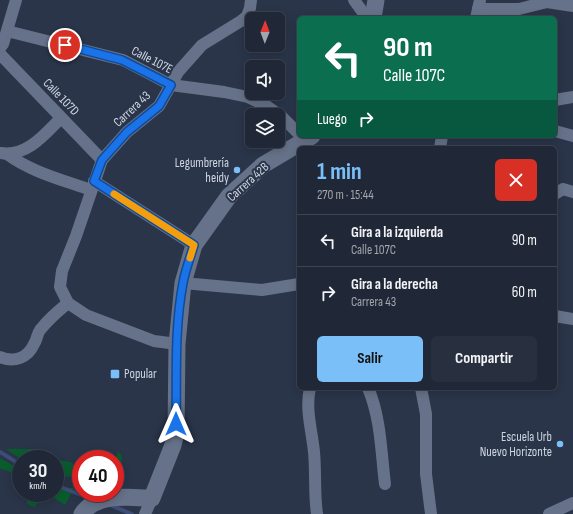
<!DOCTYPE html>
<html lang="es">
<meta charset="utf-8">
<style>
:root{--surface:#202837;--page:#28303f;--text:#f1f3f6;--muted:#a2a6ad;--line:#3d4452;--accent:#7abff8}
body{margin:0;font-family:"Sofia Sans Condensed",sans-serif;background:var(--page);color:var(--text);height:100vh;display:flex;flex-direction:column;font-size:15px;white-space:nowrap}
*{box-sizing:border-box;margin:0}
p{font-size:13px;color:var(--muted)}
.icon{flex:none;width:22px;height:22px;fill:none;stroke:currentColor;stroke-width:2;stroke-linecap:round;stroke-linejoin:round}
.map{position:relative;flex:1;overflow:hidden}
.drawer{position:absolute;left:297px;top:146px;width:260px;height:244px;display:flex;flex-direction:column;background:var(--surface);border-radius:6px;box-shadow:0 2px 10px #0003,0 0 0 1px var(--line)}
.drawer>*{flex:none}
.hud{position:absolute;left:297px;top:16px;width:260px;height:122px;border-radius:6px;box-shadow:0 2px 10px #0003,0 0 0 1px var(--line);background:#0b6e4f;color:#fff;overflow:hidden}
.needle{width:26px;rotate:1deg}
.controls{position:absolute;left:245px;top:12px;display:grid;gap:8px}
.controls a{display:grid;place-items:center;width:40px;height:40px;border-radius:6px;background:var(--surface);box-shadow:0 2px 10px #0003,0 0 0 1px var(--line);font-size:20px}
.speed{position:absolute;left:12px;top:450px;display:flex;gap:8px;font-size:20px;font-weight:700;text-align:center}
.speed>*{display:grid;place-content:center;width:52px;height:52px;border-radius:50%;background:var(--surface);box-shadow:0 2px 10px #0003,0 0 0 1px var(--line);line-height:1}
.speed small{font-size:10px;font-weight:400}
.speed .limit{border:6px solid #d22;background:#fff;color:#111}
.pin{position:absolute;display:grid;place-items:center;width:34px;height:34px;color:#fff;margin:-17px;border:2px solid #fff;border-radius:50%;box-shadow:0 1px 4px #0007}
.me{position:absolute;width:44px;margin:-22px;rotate:0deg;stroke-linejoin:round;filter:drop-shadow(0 0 3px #0008)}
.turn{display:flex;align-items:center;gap:14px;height:84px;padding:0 20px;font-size:18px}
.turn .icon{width:52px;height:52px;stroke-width:2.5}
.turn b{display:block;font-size:28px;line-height:34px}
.then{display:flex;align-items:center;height:38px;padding:0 20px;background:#0003;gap:8px;font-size:15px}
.round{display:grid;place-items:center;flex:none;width:42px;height:42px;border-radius:6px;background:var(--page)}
.summary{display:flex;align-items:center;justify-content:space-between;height:68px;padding:0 20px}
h1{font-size:24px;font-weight:700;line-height:30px;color:var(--accent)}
.cta{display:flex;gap:8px;margin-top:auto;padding:8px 20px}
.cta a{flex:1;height:46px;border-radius:6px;background:var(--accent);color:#111;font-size:16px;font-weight:700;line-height:46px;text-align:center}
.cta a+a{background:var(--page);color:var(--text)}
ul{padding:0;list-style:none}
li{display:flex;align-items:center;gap:12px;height:52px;padding:0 20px;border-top:1px solid var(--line)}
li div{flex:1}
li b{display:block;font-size:15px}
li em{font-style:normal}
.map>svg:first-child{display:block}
</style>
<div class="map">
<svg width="573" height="514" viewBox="0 0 573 514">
<rect width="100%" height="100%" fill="#2a3549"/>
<g fill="#095d2d">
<polygon points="6,449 39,449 50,459 21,459"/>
<polygon points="118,451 122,456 121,481 115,483 115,463"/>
<polygon points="0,458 21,470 21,476 0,468"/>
<polygon points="55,460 71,462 81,474 81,477 55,476"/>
<polygon points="59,488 74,488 65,505 53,497"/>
<polygon points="28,493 50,493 34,507 27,504"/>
</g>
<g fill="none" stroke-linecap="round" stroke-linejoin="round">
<g stroke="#3e4c78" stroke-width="4">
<polyline points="0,452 21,465"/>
<polyline points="55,485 92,499"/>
<polyline points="110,505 132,514"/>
</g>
<g stroke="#667289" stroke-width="12">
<polyline points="354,0 367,18"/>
<polyline points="478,9 519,9 547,2 573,6"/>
<polyline points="476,18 480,0"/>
<polyline points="7,31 123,60 171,85 224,92 248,97 265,105 282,117 299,134"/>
<polyline points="0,48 3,44 16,0"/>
<polyline points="0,54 102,160"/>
<polyline points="555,100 573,97"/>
<polyline points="555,131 573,136"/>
<polyline points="440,148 442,136"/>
<path d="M 1,153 C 27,157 45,134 61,118"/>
<path d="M 7,154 C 31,172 63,180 91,190"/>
<polyline points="94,181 194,245"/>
<polyline points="555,194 563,189 573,192"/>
<polyline points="183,283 262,290 299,284"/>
<polyline points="555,316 573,319"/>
<polyline points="177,344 154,341 86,315 68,303 60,287 62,271 76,236 102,160 127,132 159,106 178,72 202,45 241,21 247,16 250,8 251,0"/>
<path d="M 0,357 C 14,363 28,358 34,344 C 37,340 37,334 40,330 C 48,320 58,311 68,303"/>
<path d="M 310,388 C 305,409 312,431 314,452 C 316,473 314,494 317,514"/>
<path d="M 368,388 C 381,418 381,452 385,484"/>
<polyline points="421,388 426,414 426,474 431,514"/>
<polyline points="145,514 152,498"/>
<polyline points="549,514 573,503"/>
</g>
<g stroke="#667289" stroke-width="17">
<polyline points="373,18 376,0"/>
<path d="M 82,514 C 97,492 129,498 152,498 L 173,445 L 176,433 L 177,344 L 183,283 L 194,245 L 229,196 L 263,165 L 312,136"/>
</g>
</g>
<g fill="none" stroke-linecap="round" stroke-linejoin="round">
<g stroke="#114b97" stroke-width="10">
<path id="route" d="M 65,45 L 122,60 L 171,85 L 159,106 L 127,132 L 102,160 L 94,181 L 194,245 C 190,258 185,271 183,283 C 174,330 177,377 176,424"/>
</g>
<use href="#route" stroke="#1a73e8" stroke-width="7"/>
<polyline stroke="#f59e0b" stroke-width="7" points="114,194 194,245 190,258"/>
</g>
<g fill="#7abff8" stroke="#2a3549" stroke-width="1.5">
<circle cx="237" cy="170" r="4"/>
<rect x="110" y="369" width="10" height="10" rx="2"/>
<circle cx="560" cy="444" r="4"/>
</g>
<g text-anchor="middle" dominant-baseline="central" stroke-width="4" stroke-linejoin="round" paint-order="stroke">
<g font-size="13" fill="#ced5e2" stroke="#2a3549">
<text transform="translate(152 60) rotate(27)">Calle 107E</text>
<text transform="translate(61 97) rotate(46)">Calle 107D</text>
<text transform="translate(132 109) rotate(-43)">Carrera 43</text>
<text transform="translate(248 182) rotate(-42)">Carrera 42B</text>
</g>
<g font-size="13" fill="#ced5e2" stroke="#2a3549" text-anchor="end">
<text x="229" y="163">Legumbrería<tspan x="229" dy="15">heidy</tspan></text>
<text x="124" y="374" text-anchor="start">Popular</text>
<text x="552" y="437">Escuela Urb<tspan x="552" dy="15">Nuevo Horizonte</tspan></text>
</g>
</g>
</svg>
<div class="controls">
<a><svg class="needle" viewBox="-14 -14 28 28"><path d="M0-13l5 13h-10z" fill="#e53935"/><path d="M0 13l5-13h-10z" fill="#a2a6ad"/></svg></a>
<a><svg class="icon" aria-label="sound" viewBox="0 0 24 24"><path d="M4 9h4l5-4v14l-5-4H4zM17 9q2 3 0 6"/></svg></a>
<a><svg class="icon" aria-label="layers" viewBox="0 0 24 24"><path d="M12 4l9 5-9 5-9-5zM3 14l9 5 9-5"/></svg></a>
</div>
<div class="speed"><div>30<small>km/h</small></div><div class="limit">40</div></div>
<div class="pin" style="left:65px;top:45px;background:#d93025"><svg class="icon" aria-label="arrive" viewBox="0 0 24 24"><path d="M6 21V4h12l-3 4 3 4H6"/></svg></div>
<svg class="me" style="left:176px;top:424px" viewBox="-20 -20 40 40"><path d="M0-17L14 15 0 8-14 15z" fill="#1a73e8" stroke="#fff" stroke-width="4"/></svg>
<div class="hud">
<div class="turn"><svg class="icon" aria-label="left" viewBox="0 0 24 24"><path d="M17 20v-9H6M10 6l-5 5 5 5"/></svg><div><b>90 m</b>Calle 107C</div></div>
<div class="then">Luego<svg class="icon" aria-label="right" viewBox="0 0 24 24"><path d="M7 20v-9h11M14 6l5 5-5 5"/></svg></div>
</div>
<section class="drawer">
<div class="summary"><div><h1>1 min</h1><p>270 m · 15:44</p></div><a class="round" style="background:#d93025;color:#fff"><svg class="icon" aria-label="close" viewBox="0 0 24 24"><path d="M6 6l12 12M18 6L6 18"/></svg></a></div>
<ul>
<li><svg class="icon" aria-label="left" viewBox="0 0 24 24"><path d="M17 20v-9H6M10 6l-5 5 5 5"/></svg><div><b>Gira a la izquierda</b><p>Calle 107C</p></div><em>90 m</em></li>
<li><svg class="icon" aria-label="right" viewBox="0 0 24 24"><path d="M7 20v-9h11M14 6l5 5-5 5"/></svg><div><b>Gira a la derecha</b><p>Carrera 43</p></div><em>60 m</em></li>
</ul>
<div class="cta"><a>Salir</a><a>Compartir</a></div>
</section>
</div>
